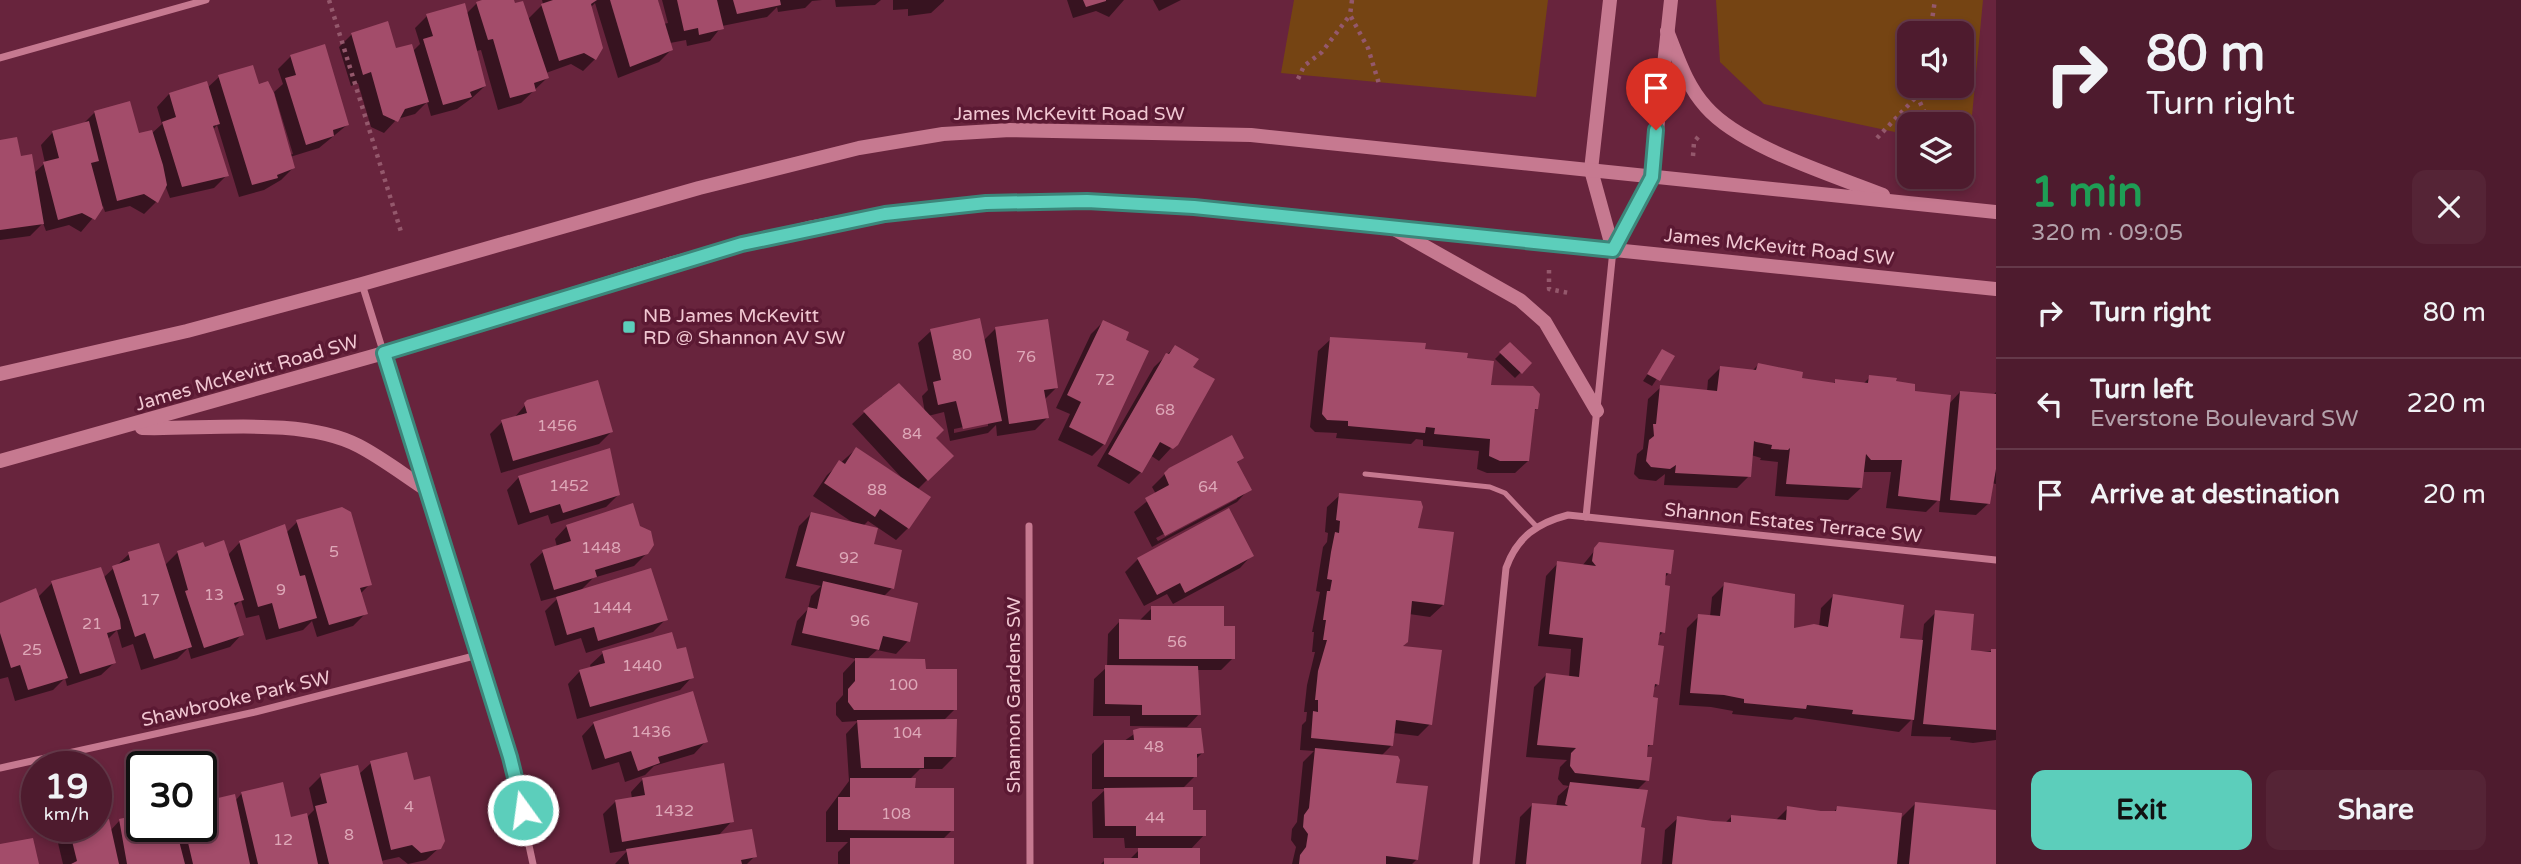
<!DOCTYPE html>
<meta charset="utf-8">
<style>
:root{--surface:#4e1b2e;--page:#552436;--text:#f1f3f6;--muted:#b3a1aa;--line:#65394a;--accent:#5ccebb}
body{margin:0;font-family:"Varela Round",sans-serif;background:var(--page);color:var(--text);height:100vh;display:flex;flex-direction:column;font-size:26px;white-space:nowrap}
*{box-sizing:border-box;margin:0}
p{font-size:23px;color:var(--muted)}
.icon{flex:none;width:38px;height:38px;fill:none;stroke:currentColor;stroke-width:2;stroke-linecap:round;stroke-linejoin:round}
.map{position:relative;flex:1;overflow:hidden}
.sheet{display:flex;flex-direction:column;background:var(--surface);width:525px}
.sheet>*{flex:none}
.banner{background:#4e1b2e;color:var(--text);overflow:hidden}
.controls{position:absolute;left:1897px;top:21px;display:grid;gap:14px}
.controls a{display:grid;place-items:center;width:77px;height:77px;border-radius:14px;background:var(--surface);box-shadow:0 4px 10px #0003,0 0 0 2px var(--line);font-size:35px}
.speed{position:absolute;left:21px;top:751px;display:flex;gap:14px;font-size:35px;font-weight:700;text-align:center}
.speed>*{display:grid;place-content:center;width:91px;height:91px;border-radius:50%;background:var(--surface);box-shadow:0 4px 10px #0003,0 0 0 2px var(--line);line-height:1}
.speed small{font-size:18px;font-weight:400}
.speed .limit{border:4px solid #111;border-radius:10px;background:#fff;color:#111}
.pin{position:absolute;display:grid;place-items:center;width:60px;height:60px;color:#fff;margin:-72px -30px;border-radius:50% 50% 50% 0;rotate:-45deg;box-shadow:0 0 7px #0007}
.pin .icon{rotate:45deg}
.me{position:absolute;width:77px;margin:-38px;rotate:346deg;stroke-linejoin:round;filter:drop-shadow(0 0 5px #0008)}
.turn{display:flex;align-items:center;gap:24px;height:147px;padding:0 35px;font-size:32px}
.turn .icon{width:91px;height:91px;stroke-width:2.5}
.turn b{display:block;font-size:49px;line-height:60px}
.round{display:grid;place-items:center;flex:none;width:74px;height:74px;border-radius:14px;background:var(--page)}
.summary{display:flex;align-items:center;justify-content:space-between;height:119px;padding:0 35px}
h1{font-size:42px;font-weight:700;line-height:52px;color:#1e9e55}
.button{display:flex;gap:14px;margin-top:auto;padding:14px 35px}
.button a{flex:1;height:80px;border-radius:14px;background:var(--accent);color:#111;font-size:28px;font-weight:700;line-height:80px;text-align:center}
.button a+a{background:var(--page);color:var(--text)}
ul{padding:0;list-style:none}
li{display:flex;align-items:center;gap:21px;height:91px;padding:0 35px;border-top:2px solid var(--line)}
li div{flex:1}
li b{display:block;font-size:26px}
li em{font-style:normal}
main{display:flex;flex:1;min-height:0}
.map>svg:first-child{display:block}
</style>
<main>
<div class="map">
<svg width="1996" height="864" viewBox="0 0 1996 864">
<rect width="100%" height="100%" fill="#68243d"/>
<g fill="#754413" fill-rule="evenodd">
<polygon points="1294,0 1548,0 1536,97 1281,73"/>
<path d="M 1716,0 L 1983,0 L 1969,147 L 1962,146 L 1962,124 L 1909,124 L 1909,135 L 1764,104 L 1720,62 ZM 1909,33 L 1962,33 L 1962,86 L 1909,86 Z"/>
</g>
<g fill="#0007" fill-rule="evenodd">
<polygon points="488,0 512,0 528,19 543,4 542,0 658,0 664,24 668,23 662,0 822,0 812,1 805,8 778,12 777,7 767,17 722,26 710,41 687,46 686,40 670,43 672,49 659,62 618,78 595,3 590,8 595,59 583,71 571,64 546,73 547,78 521,103 498,110 481,50 476,51 485,86 472,98 457,109 431,116 427,102 415,114 397,119 384,133 371,127 358,83 351,86 339,47 352,34 395,50 412,52 420,44 415,28 427,16 466,14 477,3"/>
<polygon points="835,0 881,0 875,5 836,7"/>
<polygon points="893,0 944,0 944,1 931,13 908,16 908,9 893,10"/>
<polygon points="1067,0 1124,0 1109,17 1096,11 1073,18"/>
<polygon points="1153,0 1181,0 1159,11"/>
<polygon points="291,56 347,125 319,148 290,157 293,168 281,180 264,190 239,197 217,125 213,130 227,175 214,188 170,198 165,185 156,202 144,214 130,206 105,212 103,206 81,232 69,225 46,231 43,223 30,236 0,240 0,141 33,174 45,163 41,145 53,132 83,124 95,112 137,135 151,134 162,124 157,107 169,94 207,88 219,77 289,155 293,154 274,92 283,84 278,69"/>
<polygon points="1103,322 1104,444 1092,456 1058,440 1070,414 1056,408 1091,334"/>
<path d="M 995,329 L 1057,387 L 1044,400 L 1047,418 L 1035,430 L 997,436 L 996,425 L 988,433 L 950,441 L 944,412 L 928,416 L 934,438 L 951,456 L 917,490 L 908,528 L 896,540 L 868,521 L 863,526 L 892,588 L 883,597 L 908,641 L 896,654 L 877,650 L 866,660 L 924,671 L 955,709 L 943,721 L 955,756 L 942,769 L 920,769 L 909,780 L 913,790 L 952,830 L 942,840 L 952,864 L 838,864 L 838,852 L 848,842 L 826,842 L 826,812 L 849,781 L 846,734 L 858,721 L 842,722 L 836,715 L 836,703 L 843,695 L 843,673 L 856,659 L 791,645 L 797,621 L 808,609 L 811,596 L 821,586 L 785,578 L 799,526 L 811,514 L 855,524 L 813,496 L 827,475 L 856,449 L 901,477 L 852,424 L 882,396 L 925,413 L 922,396 L 928,390 L 918,343 L 931,331 L 983,341 ZM 988,422 L 988,426 L 954,433 L 954,429 Z"/>
<polygon points="1331,339 1465,360 1490,387 1536,409 1533,412 1528,461 1515,473 1487,473 1477,469 1479,451 1423,446 1423,440 1416,439 1411,444 1336,438 1337,433 1315,432 1310,427 1318,351"/>
<polygon points="1510,344 1529,364 1515,378 1495,359"/>
<polygon points="1175,347 1191,368 1212,380 1171,448 1159,461 1150,455 1141,472 1129,484 1097,466 1154,367"/>
<polygon points="1663,351 1672,356 1652,386 1643,381"/>
<polygon points="1758,365 1783,368 1783,371 1800,380 1833,384 1836,381 1863,384 1870,377 1894,383 1948,405 1960,392 1993,395 1996,392 1996,484 1991,483 1989,503 1976,515 1939,512 1940,498 1926,512 1886,508 1891,472 1862,472 1861,488 1848,500 1775,496 1778,462 1760,460 1761,458 1751,455 1749,476 1737,488 1664,485 1665,474 1656,481 1639,479 1634,474 1637,454 1643,449 1648,399 1661,387 1707,392 1708,380 1720,368 1751,372"/>
<polygon points="528,402 611,432 599,444 501,473 490,434 502,422 513,419"/>
<path d="M 1242,458 L 1236,464 L 1249,489 L 1237,502 L 1152,547 L 1134,512 L 1156,494 L 1152,487 L 1170,469 ZM 1237,495 L 1237,499 L 1158,541 L 1156,538 Z"/>
<polygon points="519,477 618,495 606,507 551,524 548,515 518,525 507,490"/>
<polygon points="1340,495 1416,529 1443,605 1430,617 1409,614 1400,647 1430,724 1418,736 1393,733 1391,746 1381,756 1394,784 1417,859 1412,864 1292,864 1296,847 1291,840 1292,829 1297,822 1303,762 1314,751 1300,750 1302,725 1306,721 1307,712 1304,712 1307,685 1315,652 1312,652 1314,632 1312,632 1320,592 1316,591 1323,547 1327,542 1328,533 1325,532 1327,507"/>
<polygon points="1228,511 1252,555 1240,568 1173,604 1167,594 1144,606 1125,572 1138,559"/>
<polygon points="297,522 370,584 360,594 366,613 353,626 317,637 312,621 303,630 266,640 259,615 246,618 241,600 234,607 242,634 230,647 191,659 188,648 177,659 141,670 133,644 122,648 117,630 107,640 114,663 101,675 67,686 65,678 53,690 15,701 8,677 0,679 0,604 38,597 52,583 103,578 129,554 164,566 178,552 204,549 227,556 240,542 286,533"/>
<polygon points="567,526 647,553 634,566 593,578 580,591 666,619 653,632 586,653 581,638 555,646 545,611 560,596 541,601 530,564 543,552 557,547 555,539"/>
<polygon points="1600,544 1669,573 1664,578 1663,632 1657,638 1658,684 1653,689 1651,744 1645,750 1647,780 1637,790 1639,864 1515,864 1520,817 1533,804 1556,807 1558,796 1569,786 1563,785 1558,779 1560,767 1567,760 1526,757 1534,687 1546,675 1569,677 1571,649 1538,646 1546,576 1558,563 1582,566"/>
<polygon points="1725,584 1792,630 1819,627 1821,608 1833,596 1898,639 1922,642 1924,624 1936,612 1969,651 1996,651 1996,740 1973,743 1950,740 1951,737 1911,736 1913,718 1899,732 1795,717 1792,720 1732,714 1733,711 1711,707 1679,705 1687,628 1699,616 1710,617 1712,597"/>
<polygon points="1152,608 1223,628 1233,658 1221,670 1196,670 1199,714 1187,727 1130,726 1130,716 1093,716 1094,679 1107,667 1108,634 1120,621 1139,621"/>
<polygon points="676,651 692,677 680,690 577,719 568,684 580,671 591,668 590,665 603,653"/>
<polygon points="594,723 706,741 694,754 654,766 645,775 625,782 619,762 592,770 582,736"/>
<polygon points="1140,730 1201,731 1202,753 1195,760 1195,776 1182,789 1204,835 1190,850 1198,864 1101,864 1105,860 1129,860 1141,848 1125,848 1124,838 1093,838 1092,802 1106,789 1092,789 1092,754 1105,741 1124,741"/>
<polygon points="371,763 413,782 439,848 426,860 408,864 399,857 381,861 381,864 63,864 58,843 70,830 96,826 110,831 120,820 142,826 160,826 163,838 178,844 188,835 186,826 201,826 201,803 235,801 242,793 290,819 306,818 314,810 309,788 321,776 359,774"/>
<polygon points="643,779 732,821 717,837 755,856 747,864 615,864 628,850 610,853 603,814 615,802 632,799 631,792"/>
<polygon points="1915,804 1996,812 1996,864 1662,864 1665,830 1678,818 1725,823 1732,816 1775,821 1788,808 1833,813 1837,808 1899,820"/>
</g>
<g fill="#a34c6a">
<polygon points="482,0 514,0 515,3 523,1 549,78 534,83 536,91 510,98 493,39 488,40 476,2"/>
<polygon points="553,0 597,0 591,4 603,48 596,60 584,53 559,61 541,4"/>
<polygon points="610,0 658,0 673,50 630,67"/>
<polygon points="677,0 717,0 724,29 699,35 698,28 684,31"/>
<polygon points="733,0 780,0 781,5 737,14"/>
<polygon points="1083,0 1106,0 1106,1 1086,7"/>
<polygon points="465,3 486,86 470,92 472,97 443,105 423,39 433,36 426,14"/>
<polygon points="388,21 396,48 412,44 429,102 405,109 398,122 383,115 371,72 363,75 351,33"/>
<polygon points="325,44 349,125 333,130 334,136 306,145 285,78 296,75 290,55"/>
<polygon points="253,65 259,84 268,81 274,93 295,168 277,175 278,178 252,185 218,75"/>
<polygon points="207,81 220,124 213,126 229,176 182,187 162,122 176,117 169,93"/>
<polygon points="130,101 139,133 152,130 163,165 167,185 158,203 144,194 117,201 94,111"/>
<polygon points="89,121 99,161 91,163 103,208 95,220 82,213 58,220 43,162 59,158 52,131"/>
<polygon points="17,137 21,156 32,154 44,224 0,230 0,140"/>
<polygon points="980,318 1002,421 963,429 956,401 938,405 933,382 941,380 930,329"/>
<polygon points="1048,319 1058,388 1044,390 1049,418 1009,424 995,327"/>
<polygon points="1103,320 1129,332 1126,340 1149,351 1105,445 1069,427 1081,402 1067,395"/>
<polygon points="1330,337 1426,343 1425,349 1468,353 1467,358 1494,361 1491,385 1533,386 1540,394 1538,409 1535,409 1529,461 1500,461 1489,456 1490,439 1434,434 1435,428 1426,427 1425,433 1348,426 1348,421 1327,420 1322,414"/>
<polygon points="1510,342 1532,363 1522,374 1499,352"/>
<polygon points="1175,345 1199,359 1193,367 1215,379 1178,445 1173,449 1160,442 1142,473 1108,454 1166,353 1169,354"/>
<polygon points="1662,349 1675,356 1660,381 1647,374"/>
<polygon points="1758,363 1803,372 1802,378 1835,383 1835,379 1868,383 1869,375 1897,378 1896,381 1915,384 1915,391 1951,395 1940,501 1898,496 1902,460 1871,460 1866,454 1862,488 1786,484 1790,448 1788,450 1771,449 1772,445 1756,442 1754,441 1751,477 1675,473 1676,465 1670,469 1651,467 1646,461 1649,440 1654,436 1653,424 1656,424 1660,385 1717,391 1720,366 1756,370"/>
<polygon points="598,380 613,432 513,461 501,420 527,413 524,403 527,400"/>
<polygon points="899,383 944,430 936,438 954,456 928,481 863,411"/>
<polygon points="1960,391 1996,394 1996,469 1990,504 1950,500"/>
<polygon points="1232,435 1244,458 1237,462 1252,490 1165,536 1145,498 1169,485 1164,473 1169,468"/>
<polygon points="856,447 931,497 909,529 880,509 875,517 824,483 839,460 845,464"/>
<polygon points="610,448 620,495 563,513 560,504 530,513 518,476"/>
<polygon points="1339,493 1421,501 1423,507 1418,528 1454,532 1444,605 1412,601 1408,642 1403,646 1442,650 1432,725 1396,720 1393,746 1311,738 1313,711 1318,712 1318,700 1315,700 1318,671 1327,640 1323,640 1326,620 1323,620 1327,591 1330,591 1332,580 1327,579 1331,552 1335,532 1339,533 1340,521 1336,520"/>
<polygon points="633,503 640,526 651,531 654,545 648,554 595,570 597,577 554,590 542,550 571,541 566,525"/>
<polygon points="342,507 351,512 372,585 360,588 368,614 329,625 296,520"/>
<polygon points="1229,508 1254,556 1185,593 1180,583 1157,595 1137,558"/>
<polygon points="811,512 878,528 874,544 902,550 894,589 796,566"/>
<polygon points="285,524 300,576 305,575 317,618 279,629 272,603 258,607 239,541"/>
<polygon points="224,540 244,600 234,603 244,635 204,648 185,591 188,590 177,551 203,542 205,547"/>
<polygon points="1599,542 1674,550 1671,574 1666,573 1665,585 1670,586 1665,633 1660,632 1658,645 1664,646 1659,685 1655,684 1653,697 1658,698 1653,745 1648,745 1647,757 1652,757 1649,781 1575,773 1570,766 1571,753 1576,748 1537,745 1546,673 1579,677 1583,638 1549,634 1557,561 1596,566 1592,561 1594,548"/>
<polygon points="159,543 192,647 154,659 145,633 135,637 112,566 130,560 128,552"/>
<polygon points="101,567 120,620 121,629 107,633 116,663 80,674 51,581"/>
<polygon points="651,568 668,620 598,641 594,627 567,635 556,597"/>
<polygon points="823,581 918,603 910,642 883,636 879,650 802,633 808,607 817,609"/>
<polygon points="1724,582 1795,594 1794,628 1814,624 1828,627 1833,594 1904,605 1900,638 1923,640 1914,720 1852,714 1853,710 1807,705 1806,709 1744,703 1744,699 1724,695 1690,693 1698,614 1720,616"/>
<polygon points="36,588 68,678 28,690 20,665 11,668 0,633 0,603"/>
<polygon points="1151,606 1224,606 1224,626 1235,626 1235,659 1119,659 1119,619 1151,620"/>
<polygon points="1935,610 1974,614 1971,650 1991,652 1991,649 1996,649 1996,730 1923,724"/>
<polygon points="672,632 677,649 686,647 694,678 590,707 579,670 605,663 602,651"/>
<polygon points="855,658 925,659 926,669 957,669 957,710 854,710 848,702 848,689 855,681"/>
<polygon points="1105,665 1198,666 1201,715 1142,715 1142,705 1105,704"/>
<polygon points="693,691 708,742 658,757 660,763 638,771 631,751 605,759 593,722"/>
<polygon points="957,719 956,757 924,757 924,768 861,768 857,720"/>
<polygon points="1201,728 1204,753 1197,754 1197,777 1104,777 1104,740 1134,740 1133,730 1140,728"/>
<polygon points="1315,748 1398,756 1400,760 1396,783 1428,786 1418,860 1386,856 1386,864 1299,864 1300,855 1306,847 1308,834 1303,827 1304,815 1309,808"/>
<polygon points="407,752 414,780 430,776 445,841 441,849 421,853 412,845 391,850 370,761"/>
<polygon points="724,763 734,822 622,842 615,800 645,795 642,778"/>
<polygon points="358,765 383,864 329,864 315,806 327,803 320,774"/>
<polygon points="850,778 916,778 915,788 954,788 954,831 838,830 838,797 850,797"/>
<polygon points="283,782 291,817 307,813 318,864 258,864 241,792"/>
<polygon points="1570,782 1648,790 1641,827 1645,828 1641,864 1526,864 1532,803 1568,806 1565,804"/>
<polygon points="1193,787 1193,810 1206,810 1206,836 1136,836 1136,826 1105,826 1104,788"/>
<polygon points="235,794 250,864 193,864 186,834 202,830 201,802"/>
<polygon points="1915,802 1996,810 1996,864 1909,864"/>
<polygon points="1787,806 1821,811 1836,811 1837,806 1902,813 1897,864 1672,864 1677,816 1713,821 1731,822 1731,815 1786,820"/>
<polygon points="142,814 142,826 162,826 165,836 177,833 185,864 127,864 119,819"/>
<polygon points="109,819 119,864 71,864 77,861 69,829 96,826 96,822"/>
<polygon points="752,829 757,857 741,860 742,864 629,864 626,849"/>
<polygon points="33,838 39,864 0,864 0,844"/>
<rect x="850" y="838" width="104" height="26"/>
<polygon points="1138,848 1200,848 1200,864 1104,864 1104,858 1138,858"/>
</g>
<g fill="none" stroke-linecap="round" stroke-linejoin="round">
<g stroke="#94586c" stroke-width="4.5" stroke-dasharray="3.5 5" stroke-linecap="butt">
<polyline points="329,0 402,235"/>
<polyline points="1352,0 1350,15 1368,48 1380,87"/>
<polyline points="1930,33 1935,0"/>
<polyline points="1298,79 1304,66 1322,52 1350,15"/>
<polyline points="1918,86 1917,96 1930,124"/>
<polyline points="1877,138 1917,96"/>
<polyline points="1693,156 1694,142 1699,136"/>
<polyline points="1549,270 1549,289 1569,293"/>
</g>
<polyline stroke="#c67990" stroke-width="5" points="1365,474 1490,487 1505,493 1537,527"/>
<g stroke="#c67990" stroke-width="7">
<polyline points="0,58 206,0"/>
<polyline points="362,284 510,757 533,864"/>
<polyline points="1586,517 1613,250"/>
<polyline points="1029,526 1030,864"/>
<polyline points="0,768 255,712 478,655"/>
<path d="M 1476,864 L 1506,568 C 1517,537 1537,523 1568,515 L 1996,560"/>
</g>
<g stroke="#c67990" stroke-width="14">
<polyline points="1610,0 1591,170 1613,250"/>
<path d="M 1667,31 C 1678,58 1686,85 1706,107 C 1741,147 1833,175 1883,195"/>
<polyline points="1396,230 1520,300 1545,322 1597,411"/>
<polyline points="1613,250 1652,177 1671,0"/>
<polyline points="0,374 187,331 362,284 699,188 859,148 943,134 1010,130 1251,135 1996,212"/>
<path d="M 142,428 C 206,430 302,416 359,446 C 382,458 404,475 427,490"/>
<polyline points="0,461 384,353 673,263 809,228 885,214 986,203 1087,201 1194,207 1996,289"/>
</g>
</g>
<g fill="none" stroke-linecap="round" stroke-linejoin="round">
<g stroke="#3c867a" stroke-width="18">
<polyline id="route" points="523,810 510,757 384,353 742,244 885,214 986,203 1087,201 1194,207 1613,250 1652,177 1656,130"/>
</g>
<use href="#route" stroke="#5ccebb" stroke-width="12"/>
</g>
<rect fill="#5ccebb" stroke="#5b1933" stroke-width="2.5" x="622" y="320" width="14" height="14" rx="3.5"/>
<g text-anchor="middle" dominant-baseline="central" stroke-width="7" stroke-linejoin="round" paint-order="stroke">
<g font-size="16" fill="#dea8b8">
<text x="962" y="355">80</text>
<text x="1026" y="357">76</text>
<text x="1105" y="380">72</text>
<text x="1165" y="410">68</text>
<text x="557" y="426">1456</text>
<text x="912" y="434">84</text>
<text x="569" y="486">1452</text>
<text x="1208" y="487">64</text>
<text x="877" y="490">88</text>
<text x="601" y="548">1448</text>
<text x="334" y="552">5</text>
<text x="849" y="558">92</text>
<text x="281" y="590">9</text>
<text x="214" y="595">13</text>
<text x="150" y="600">17</text>
<text x="612" y="608">1444</text>
<text x="860" y="621">96</text>
<text x="92" y="624">21</text>
<text x="1177" y="642">56</text>
<text x="32" y="650">25</text>
<text x="642" y="666">1440</text>
<text x="903" y="685">100</text>
<text x="651" y="732">1436</text>
<text x="907" y="733">104</text>
<text x="1154" y="747">48</text>
<text x="409" y="807">4</text>
<text x="674" y="811">1432</text>
<text x="896" y="814">108</text>
<text x="1155" y="818">44</text>
<text x="349" y="835">8</text>
<text x="283" y="840">12</text>
</g>
<g font-size="19" fill="#f1c7d2" stroke="#5b1933">
<text x="1069" y="114">James McKevitt Road SW</text>
<text transform="translate(1779 247) rotate(6)">James McKevitt Road SW</text>
<text transform="translate(247 373) rotate(-16)">James McKevitt Road SW</text>
<text transform="translate(1793 523) rotate(6)">Shannon Estates Terrace SW</text>
<text transform="translate(1014 695) rotate(-90)">Shannon Gardens SW</text>
<text transform="translate(236 699) rotate(-13)">Shawbrooke Park SW</text>
</g>
<g font-size="19" fill="#f1c7d2" stroke="#5b1933" text-anchor="start">
<text x="643" y="316">NB James McKevitt<tspan x="643" dy="22">RD @ Shannon AV SW</tspan></text>
</g>
</g>
</svg>
<div class="controls">
<a><svg class="icon" aria-label="sound" viewBox="0 0 24 24"><path d="M4 9h4l5-4v14l-5-4H4zM17 9q2 3 0 6"/></svg></a>
<a><svg class="icon" aria-label="layers" viewBox="0 0 24 24"><path d="M12 4l9 5-9 5-9-5zM3 14l9 5 9-5"/></svg></a>
</div>
<div class="speed"><div>19<small>km/h</small></div><div class="limit">30</div></div>
<div class="pin" style="left:1656px;top:130px;background:#d93025"><svg class="icon" aria-label="arrive" viewBox="0 0 24 24"><path d="M6 21V4h12l-3 4 3 4H6"/></svg></div>
<svg class="me" style="left:523px;top:810px" viewBox="-20 -20 40 40"><circle r="17" fill="#5ccebb" stroke="#fff" stroke-width="3"/><path d="M0-11L8 9 0 5-8 9z" fill="#fff"/></svg>
</div>
<section class="sheet">
<div class="banner">
<div class="turn"><svg class="icon" aria-label="right" viewBox="0 0 24 24"><path d="M7 20v-9h11M14 6l5 5-5 5"/></svg><div><b>80 m</b>Turn right</div></div>
</div>
<div class="summary"><div><h1>1 min</h1><p>320 m · 09:05</p></div><a class="round"><svg class="icon" aria-label="close" viewBox="0 0 24 24"><path d="M6 6l12 12M18 6L6 18"/></svg></a></div>
<ul>
<li><svg class="icon" aria-label="right" viewBox="0 0 24 24"><path d="M7 20v-9h11M14 6l5 5-5 5"/></svg><div><b>Turn right</b></div><em>80 m</em></li>
<li><svg class="icon" aria-label="left" viewBox="0 0 24 24"><path d="M17 20v-9H6M10 6l-5 5 5 5"/></svg><div><b>Turn left</b><p>Everstone Boulevard SW</p></div><em>220 m</em></li>
<li><svg class="icon" aria-label="arrive" viewBox="0 0 24 24"><path d="M6 21V4h12l-3 4 3 4H6"/></svg><div><b>Arrive at destination</b></div><em>20 m</em></li>
</ul>
<div class="button"><a>Exit</a><a>Share</a></div>
</section>
</main>
